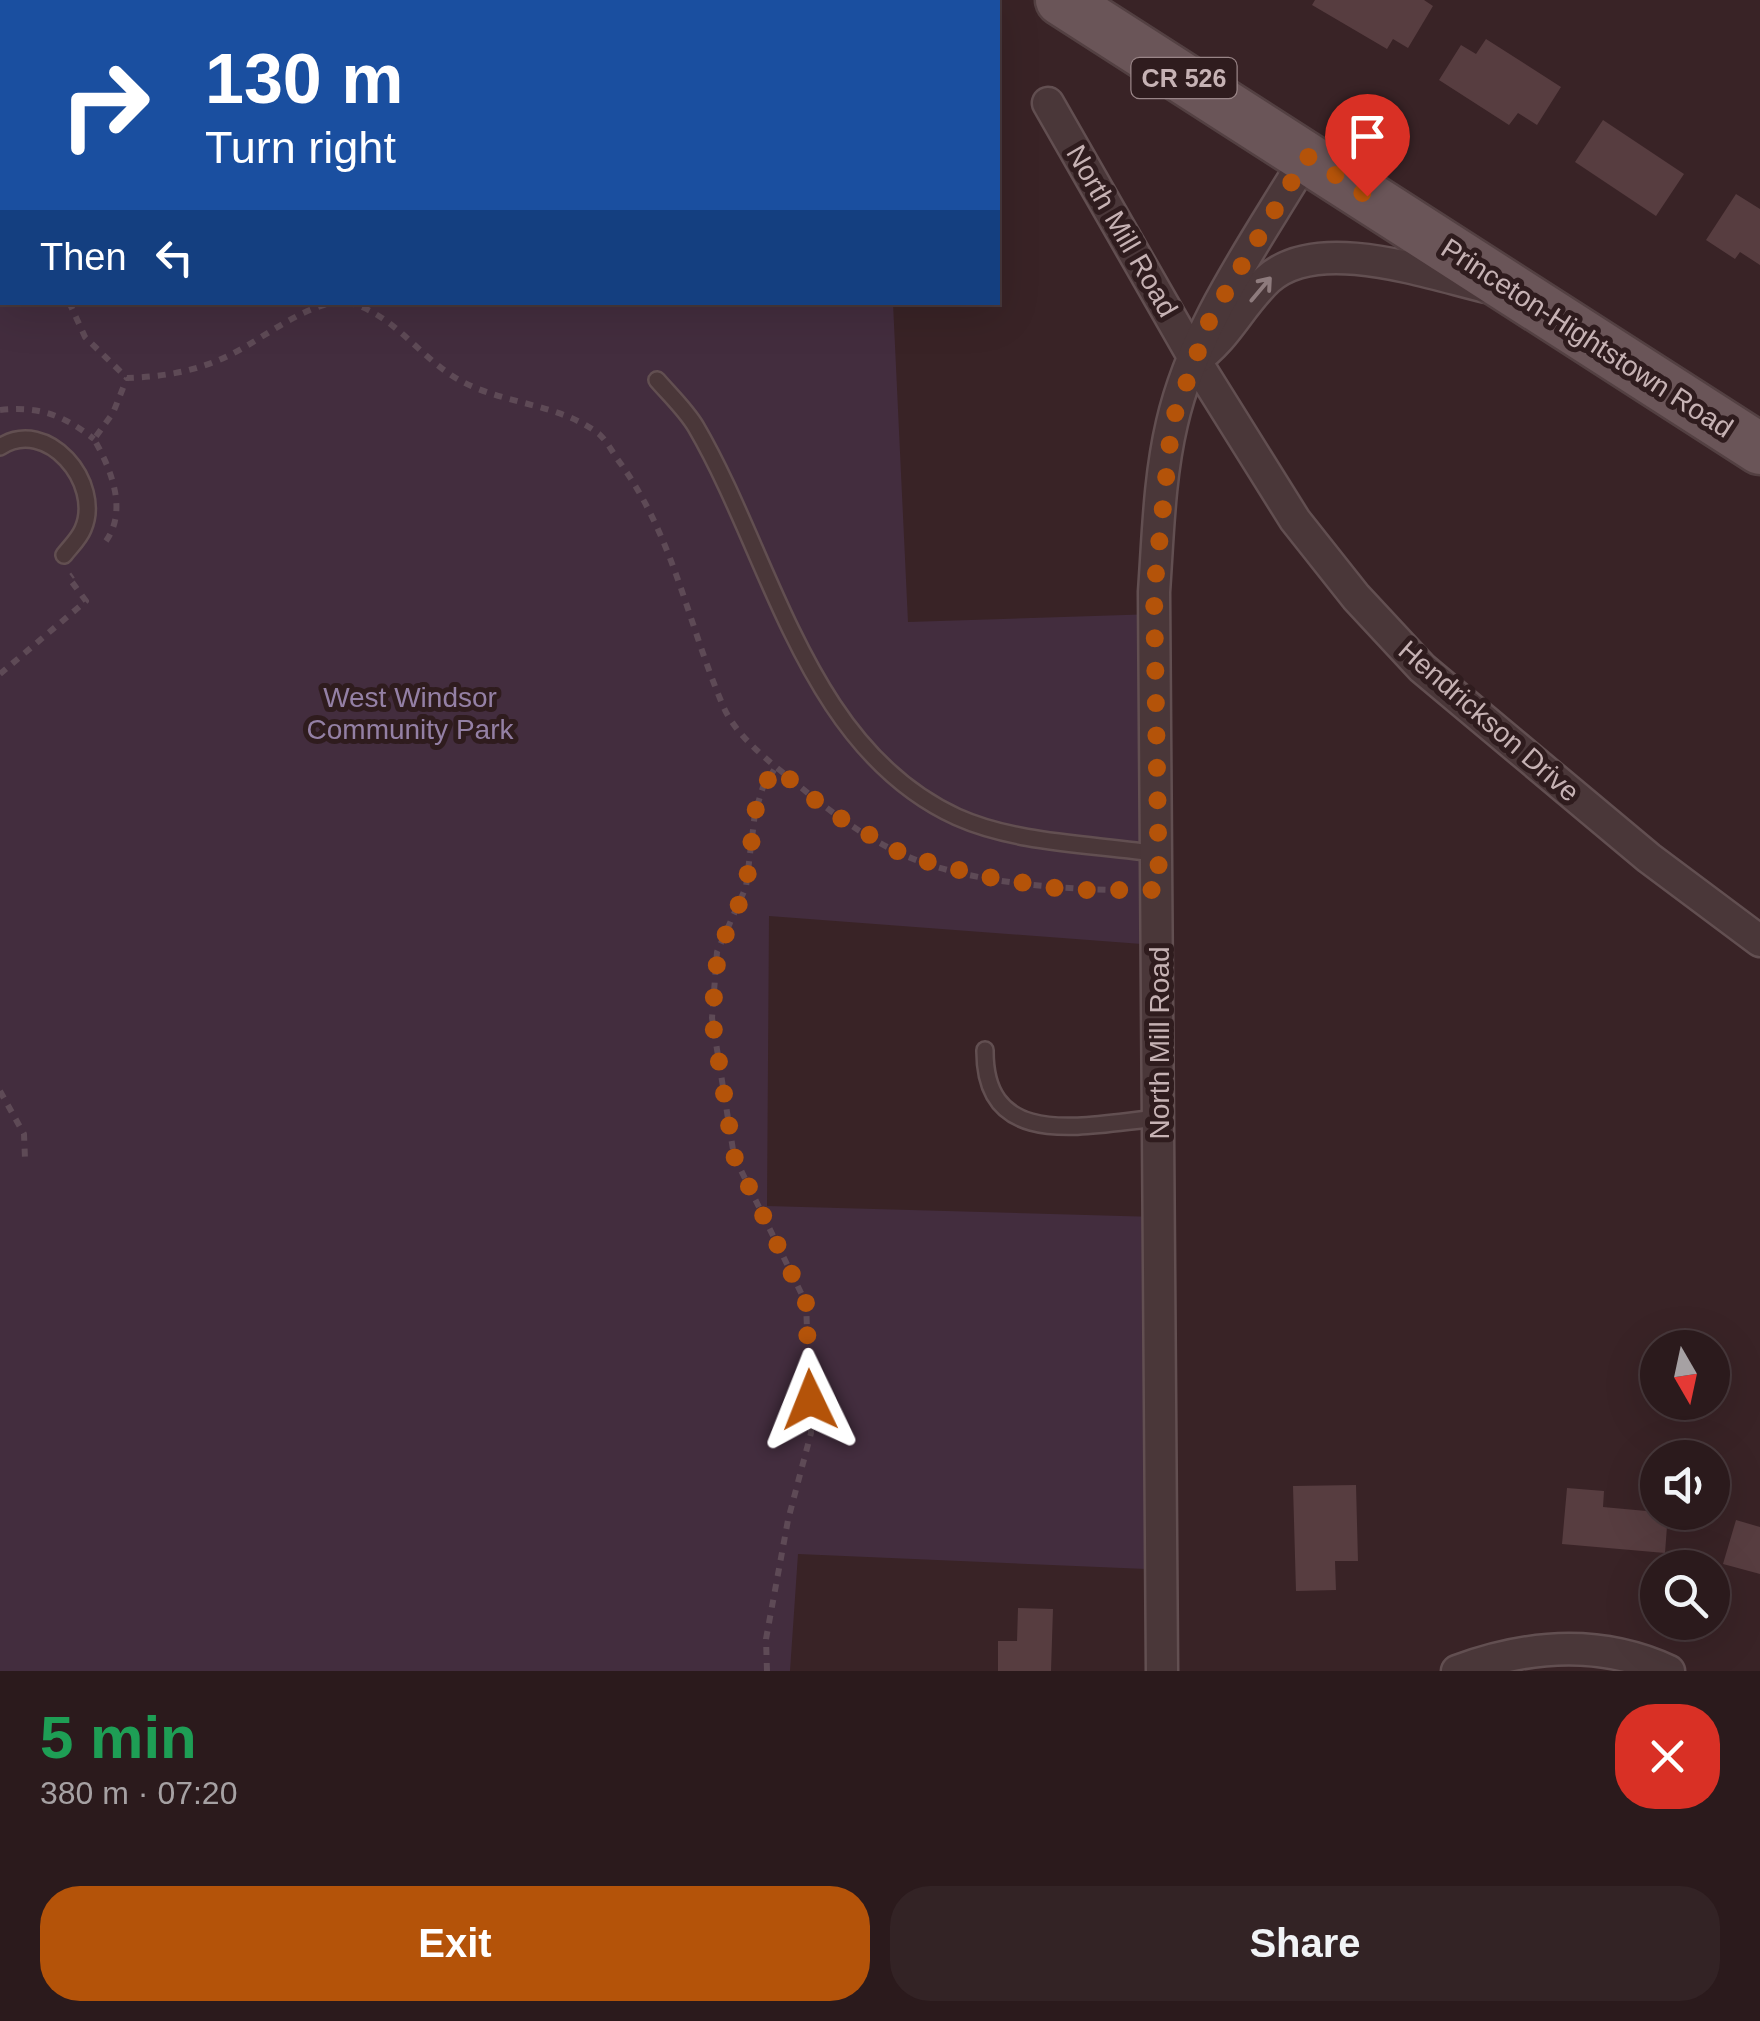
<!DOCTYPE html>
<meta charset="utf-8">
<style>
:root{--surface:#2b1a1c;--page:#332325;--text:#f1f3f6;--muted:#a6a1a3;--line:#47383b;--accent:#b45309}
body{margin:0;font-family:Arial,sans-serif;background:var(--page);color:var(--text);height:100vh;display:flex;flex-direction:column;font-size:38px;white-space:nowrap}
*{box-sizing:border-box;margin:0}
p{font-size:32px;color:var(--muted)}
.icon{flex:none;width:55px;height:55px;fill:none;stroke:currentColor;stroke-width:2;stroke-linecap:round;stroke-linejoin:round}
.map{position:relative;height:1671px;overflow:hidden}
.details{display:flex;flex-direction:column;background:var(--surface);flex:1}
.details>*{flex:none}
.top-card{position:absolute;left:0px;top:0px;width:1000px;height:305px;box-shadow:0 10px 40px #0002,0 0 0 2px var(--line);background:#1a4fa0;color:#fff;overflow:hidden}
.needle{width:65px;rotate:171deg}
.buttons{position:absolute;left:1640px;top:1330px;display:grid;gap:20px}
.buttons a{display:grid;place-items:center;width:90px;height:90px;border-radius:50%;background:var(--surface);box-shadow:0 10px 40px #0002,0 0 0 2px var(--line);font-size:50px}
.pin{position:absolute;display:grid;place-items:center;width:85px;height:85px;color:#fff;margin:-102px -42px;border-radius:50% 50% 50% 0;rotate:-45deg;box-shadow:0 0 10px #0007}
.pin .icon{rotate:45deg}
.me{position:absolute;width:110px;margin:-55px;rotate:358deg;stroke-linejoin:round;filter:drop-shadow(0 0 8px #0008)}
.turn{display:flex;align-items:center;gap:35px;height:210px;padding:0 40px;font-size:45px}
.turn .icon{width:130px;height:130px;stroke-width:2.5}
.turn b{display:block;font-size:70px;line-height:85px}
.then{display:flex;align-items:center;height:95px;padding:0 40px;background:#0003;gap:20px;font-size:38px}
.round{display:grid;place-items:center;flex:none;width:105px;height:105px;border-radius:40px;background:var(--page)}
.headline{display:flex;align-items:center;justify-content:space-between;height:170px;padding:0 40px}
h1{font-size:60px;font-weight:600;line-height:75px;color:#1e9e55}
.primary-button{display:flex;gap:20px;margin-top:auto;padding:20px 40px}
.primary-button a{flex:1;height:115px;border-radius:40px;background:var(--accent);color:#fff;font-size:40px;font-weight:600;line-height:115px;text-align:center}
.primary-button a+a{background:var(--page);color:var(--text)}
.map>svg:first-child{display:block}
</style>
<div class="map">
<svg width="1760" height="1671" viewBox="0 0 1760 1671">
<rect width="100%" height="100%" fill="#392326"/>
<polygon fill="#432d3e" points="0,0 67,2 2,2 2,302 893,303 908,622 1156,614 1155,945 769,916 767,1206 1157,1217 1170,1570 798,1554 790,1671 0,1671"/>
<g fill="#573d40">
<polygon points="1315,0 1424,0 1433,6 1408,48 1393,39 1387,49 1312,5"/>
<polygon points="1486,39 1561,87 1537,125 1518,113 1509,125 1439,80 1461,45 1476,54"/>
<polygon points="1603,120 1684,174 1656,216 1575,162"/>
<polygon points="1736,194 1760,209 1760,265 1740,252 1735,259 1706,240"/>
<polygon points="1356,1485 1358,1561 1335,1561 1336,1590 1296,1591 1293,1486"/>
<polygon points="1567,1488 1604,1491 1603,1507 1668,1513 1665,1553 1562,1544"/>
<polygon points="1736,1520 1760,1527 1760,1574 1723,1564"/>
<polygon points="1018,1608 1053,1609 1051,1671 998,1671 998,1641 1017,1641"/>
</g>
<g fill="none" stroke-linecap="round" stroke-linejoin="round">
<g stroke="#624f51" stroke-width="20">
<g id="service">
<path d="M 657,380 C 670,395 686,410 696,427 C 772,557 806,748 957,817 C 1017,844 1094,844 1159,854"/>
<path d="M 0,447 C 47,416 103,483 83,529 C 79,539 70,547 64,555"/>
<path d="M 985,1050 C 984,1153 1088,1124 1159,1118"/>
</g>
</g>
<g stroke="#624f51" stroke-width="35">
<g id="minor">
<polyline points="1048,103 1195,360 1295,520 1356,597 1422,668 1649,858 1760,941"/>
<path d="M 1195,360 C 1227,338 1240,305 1268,279 C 1318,234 1427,273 1486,287"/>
<path d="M 1162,1671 L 1154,592 C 1158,536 1159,478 1172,423 C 1194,326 1257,241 1307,156"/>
<path d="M 1457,1671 C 1527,1645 1600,1639 1669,1671"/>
</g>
</g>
<g stroke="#534042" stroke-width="55">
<polyline id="primary" points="1061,0 1760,449"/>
</g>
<g stroke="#5e4a56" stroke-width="6" stroke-dasharray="8 8" stroke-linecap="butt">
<polyline points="0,245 2,246"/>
<path d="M 69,302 L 85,337 L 127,378 C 157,377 186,373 214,362 C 256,346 289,312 335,302"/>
<path d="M 347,302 C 391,313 415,351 451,375 C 496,405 556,401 599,434 C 607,441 614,455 621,464 C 675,540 688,625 724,708 C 736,735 768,761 791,779 C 825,808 863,837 904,855 C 964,882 1062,890 1128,890"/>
<path d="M 0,410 C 40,406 63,415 94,439"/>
<path d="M 106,541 C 128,510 111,469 94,439 L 113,413 L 127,378"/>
<polyline points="0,674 86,601 69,578 73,575"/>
<polyline points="0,1091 24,1134 25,1159"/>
<polyline points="767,1671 766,1639 788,1520 811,1433 806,1303 734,1156 712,1018 717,952 746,887 755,813 763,787 776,767"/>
</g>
<use href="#service" stroke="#4a3739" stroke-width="15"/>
<use href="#minor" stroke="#4a3739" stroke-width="30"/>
<use href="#primary" stroke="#6a5558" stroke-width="50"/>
</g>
<defs><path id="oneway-shaft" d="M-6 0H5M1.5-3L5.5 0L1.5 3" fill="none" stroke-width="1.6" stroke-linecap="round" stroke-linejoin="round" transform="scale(2.5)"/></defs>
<use stroke="#8e7b7d" href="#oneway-shaft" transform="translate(1261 289) rotate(-50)"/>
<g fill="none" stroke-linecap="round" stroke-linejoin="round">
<polyline stroke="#b45309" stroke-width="18" stroke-dasharray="0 32.4" points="810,1400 806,1303 734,1156 712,1018 718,952 746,888 755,812 763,787 776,768 830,812 906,856 982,876 1068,890 1159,890 1154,592 1172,422 1210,319 1307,156 1367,196"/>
</g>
<g text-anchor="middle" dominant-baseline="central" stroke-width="10" stroke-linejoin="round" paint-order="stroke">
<rect fill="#2f1c1e" stroke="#998587" stroke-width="2.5" x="1131.5" y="58" width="105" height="40" rx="8"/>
<g font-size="25" font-weight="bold" fill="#c6b2b4">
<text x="1184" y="78">CR 526</text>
</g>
<g font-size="28" fill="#c6b2b4" stroke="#2f1c1e">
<text transform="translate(1122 231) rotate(60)">North Mill Road</text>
<text transform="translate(1587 338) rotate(33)">Princeton-Hightstown Road</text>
<text transform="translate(1489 721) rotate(41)">Hendrickson Drive</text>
<text transform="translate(1159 1043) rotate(-90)">North Mill Road</text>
</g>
<g font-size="28" fill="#9480a5" stroke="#2f1c1e">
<text x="410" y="697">West Windsor<tspan x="410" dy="32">Community Park</tspan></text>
</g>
</g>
</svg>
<div class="buttons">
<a><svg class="needle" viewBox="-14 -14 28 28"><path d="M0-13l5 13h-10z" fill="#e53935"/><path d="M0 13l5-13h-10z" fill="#a6a1a3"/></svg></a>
<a><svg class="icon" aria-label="sound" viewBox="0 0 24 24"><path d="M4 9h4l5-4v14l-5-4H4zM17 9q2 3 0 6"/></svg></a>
<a><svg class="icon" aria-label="search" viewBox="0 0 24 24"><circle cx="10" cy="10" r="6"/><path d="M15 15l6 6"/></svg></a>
</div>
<div class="pin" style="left:1367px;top:196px;background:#d93025"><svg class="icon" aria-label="arrive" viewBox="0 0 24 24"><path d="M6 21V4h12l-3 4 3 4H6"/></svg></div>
<svg class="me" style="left:810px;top:1400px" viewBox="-20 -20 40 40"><path d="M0-17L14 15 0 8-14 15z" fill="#b45309" stroke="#fff" stroke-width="4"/></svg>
<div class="top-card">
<div class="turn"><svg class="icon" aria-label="right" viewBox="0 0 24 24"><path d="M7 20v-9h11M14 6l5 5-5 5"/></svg><div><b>130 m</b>Turn right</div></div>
<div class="then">Then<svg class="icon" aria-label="left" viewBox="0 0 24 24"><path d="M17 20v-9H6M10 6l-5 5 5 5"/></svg></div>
</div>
</div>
<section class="details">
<div class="headline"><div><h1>5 min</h1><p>380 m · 07:20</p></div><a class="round" style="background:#d93025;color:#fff"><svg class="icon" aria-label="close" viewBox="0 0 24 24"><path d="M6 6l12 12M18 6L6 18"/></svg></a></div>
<div class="primary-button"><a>Exit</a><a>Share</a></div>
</section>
